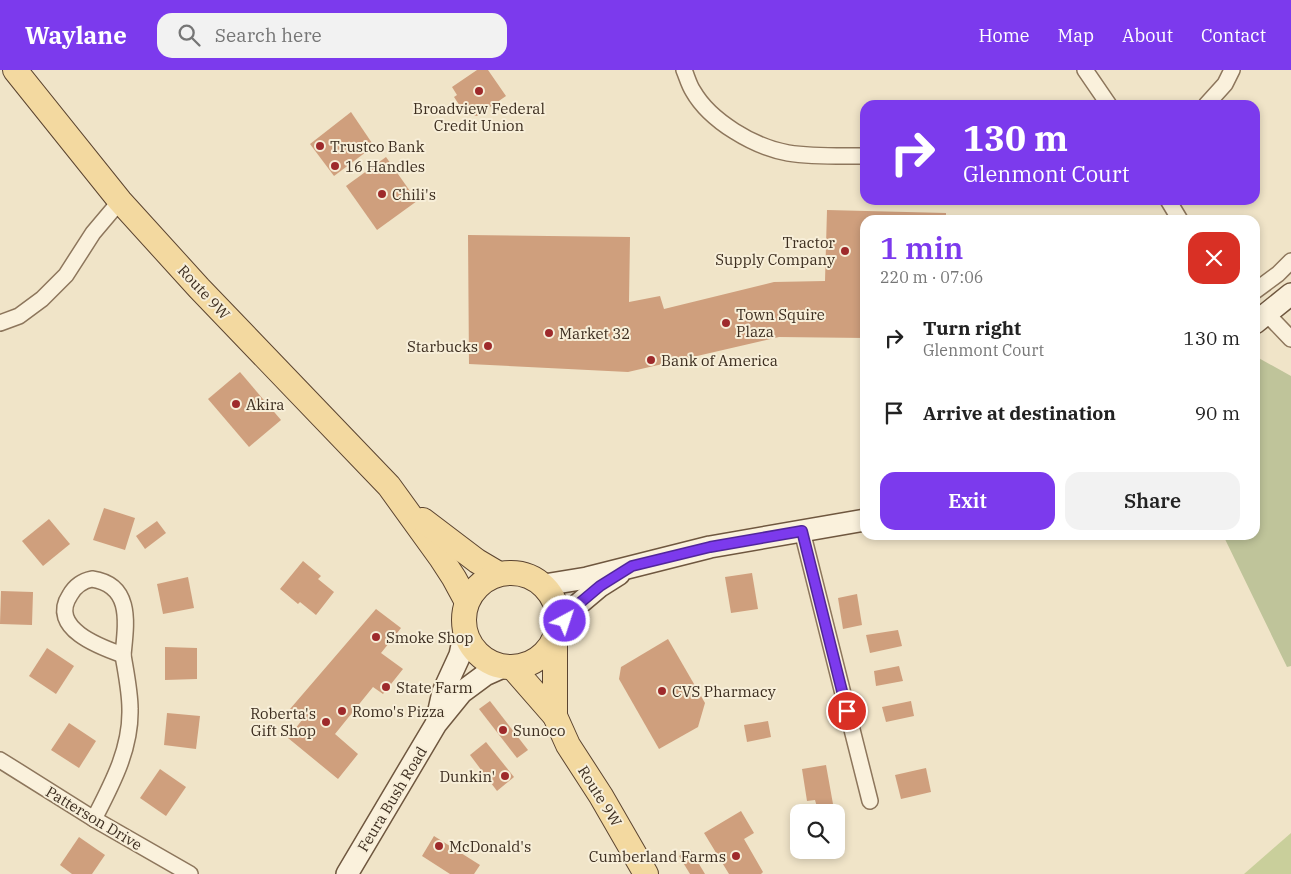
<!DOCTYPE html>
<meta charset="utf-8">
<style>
:root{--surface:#fff;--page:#f2f2f2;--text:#222;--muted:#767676;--accent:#7c3aed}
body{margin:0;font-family:"IBM Plex Serif",serif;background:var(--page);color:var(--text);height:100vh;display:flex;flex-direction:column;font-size:19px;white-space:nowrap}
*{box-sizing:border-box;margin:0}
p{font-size:16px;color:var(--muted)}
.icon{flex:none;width:28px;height:28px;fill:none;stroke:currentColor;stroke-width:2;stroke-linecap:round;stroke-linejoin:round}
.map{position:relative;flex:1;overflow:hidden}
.sheet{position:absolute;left:860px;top:145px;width:400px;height:325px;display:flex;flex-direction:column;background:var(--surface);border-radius:15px;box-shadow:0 2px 8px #0003}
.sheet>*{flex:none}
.top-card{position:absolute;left:860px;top:30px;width:400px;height:105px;border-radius:15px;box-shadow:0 2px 8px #0003;background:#7c3aed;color:#fff;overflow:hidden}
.buttons{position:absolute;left:790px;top:734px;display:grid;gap:10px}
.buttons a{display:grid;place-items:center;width:55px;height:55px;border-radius:10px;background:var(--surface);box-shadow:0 2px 8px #0003;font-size:25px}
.pin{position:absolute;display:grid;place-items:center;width:42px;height:42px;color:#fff;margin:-21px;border:2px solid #fff;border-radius:50%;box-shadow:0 1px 5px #0007}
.me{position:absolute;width:55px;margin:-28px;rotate:40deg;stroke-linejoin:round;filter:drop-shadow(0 0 4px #0008)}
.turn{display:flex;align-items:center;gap:18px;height:105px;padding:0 20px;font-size:22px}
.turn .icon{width:65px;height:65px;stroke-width:2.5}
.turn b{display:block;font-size:35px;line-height:42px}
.round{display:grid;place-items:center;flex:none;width:52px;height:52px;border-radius:15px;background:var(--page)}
.overview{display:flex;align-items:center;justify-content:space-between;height:85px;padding:0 20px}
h1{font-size:30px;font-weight:600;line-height:38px;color:var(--accent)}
.button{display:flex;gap:10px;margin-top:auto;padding:10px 20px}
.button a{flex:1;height:58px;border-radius:15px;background:var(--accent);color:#fff;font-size:20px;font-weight:600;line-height:58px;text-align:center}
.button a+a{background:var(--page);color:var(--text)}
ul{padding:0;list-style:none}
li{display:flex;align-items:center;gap:15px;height:75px;padding:0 20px}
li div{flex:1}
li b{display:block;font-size:19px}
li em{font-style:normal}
header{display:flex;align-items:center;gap:30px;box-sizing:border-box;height:70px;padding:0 25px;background:var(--accent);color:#fff}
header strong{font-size:24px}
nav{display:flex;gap:28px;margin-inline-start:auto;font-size:18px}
.search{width:350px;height:45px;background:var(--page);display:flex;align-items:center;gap:12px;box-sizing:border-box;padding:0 18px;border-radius:15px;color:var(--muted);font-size:19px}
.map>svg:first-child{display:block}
</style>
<header>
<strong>Waylane</strong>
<div class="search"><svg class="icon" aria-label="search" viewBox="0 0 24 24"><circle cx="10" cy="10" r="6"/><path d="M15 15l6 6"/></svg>Search here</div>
<nav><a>Home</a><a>Map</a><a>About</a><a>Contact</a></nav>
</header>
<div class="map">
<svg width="1291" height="804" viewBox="0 0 1291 804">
<rect width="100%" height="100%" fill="#f0e4c8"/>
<polygon fill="#c9cf9b" points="1291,763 1291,804 1244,804"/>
<polygon fill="#bfc49a" points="1255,286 1291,306 1291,596 1287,597 1223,465 1255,465"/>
<g fill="#cf9f7d">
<polygon points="477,0 488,0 506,26 477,46 466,45 454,27 457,25 452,17"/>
<polygon points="351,42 374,76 334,106 310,74"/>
<polygon points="386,87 417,131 377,160 346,116"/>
<polygon points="827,140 946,143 946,150 865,150 865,268 779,267 628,302 469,294 468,165 630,167 629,232 660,226 664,239 774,212 825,211"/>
<polygon points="240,302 281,350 249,377 208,329"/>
<polygon points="104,438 135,448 125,480 93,470"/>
<polygon points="49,449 70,474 43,496 22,471"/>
<polygon points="157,451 166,463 145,479 136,466"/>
<polygon points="303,491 321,506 318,509 334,522 316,545 300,532 298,534 280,519"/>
<polygon points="752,503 758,539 731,543 725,507"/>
<polygon points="188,507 194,538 163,544 157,514"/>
<polygon points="1,521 33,522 32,555 0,554"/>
<polygon points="857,524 862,555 843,559 838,528"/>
<polygon points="376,539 401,558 381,583 403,599 383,624 373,617 335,664 358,684 338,709 288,668 302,650 290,639"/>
<polygon points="898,560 902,576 870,583 866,565"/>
<polygon points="668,569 705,633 698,657 659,679 619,609 621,597"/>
<polygon points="165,577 197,578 197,609 165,610"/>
<polygon points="47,578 74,596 56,624 29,606"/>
<polygon points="899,596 903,611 876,616 874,601"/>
<polygon points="490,631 528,680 517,688 479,639"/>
<polygon points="911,631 914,646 886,652 882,637"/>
<polygon points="167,643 200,646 196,679 164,675"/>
<polygon points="768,651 771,667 747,672 744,655"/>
<polygon points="69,653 96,671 79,698 51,680"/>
<polygon points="486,672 514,707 497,721 470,685"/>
<polygon points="826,695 833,734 817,737 815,730 807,731 802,699"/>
<polygon points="926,698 931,722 901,729 895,705"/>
<polygon points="160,699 186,717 166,746 140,728"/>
<polygon points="741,741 754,763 744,769 763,802 761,804 729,804 704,763"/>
<polygon points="434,766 480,795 474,804 450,804 422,786"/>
<polygon points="79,767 105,785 92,804 72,804 60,795"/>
<polygon points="690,779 705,804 690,804 679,786"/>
</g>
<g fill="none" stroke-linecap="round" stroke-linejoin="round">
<g stroke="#8d765c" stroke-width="18">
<g id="street">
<path d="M 684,0 C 687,7 689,15 693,21 C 710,51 754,77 788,83 C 814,87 839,86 865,86"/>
<polyline points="1085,0 1109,35"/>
<polyline points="1206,35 1225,14 1232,0"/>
<polyline points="1168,130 1180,150"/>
<polyline points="1255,221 1278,204 1291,191"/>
<polyline points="1267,244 1291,269"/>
<polyline points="0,253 19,246 42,229 66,205 93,163 120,131"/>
<polyline points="802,461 870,731"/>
<path d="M 92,509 C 133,515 126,554 123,585 C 100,577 48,558 70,525 C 75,516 82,511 92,509 Z"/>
<polyline points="0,690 94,749 190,804"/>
<path d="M 94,749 C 112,714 131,679 130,639 C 130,622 126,603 123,585"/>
</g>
</g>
<g stroke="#6f573f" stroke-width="24">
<g id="secondary">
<polyline points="1255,253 1291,224"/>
<polyline points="544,515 587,508 710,477 865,450"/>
<polyline points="558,562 575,537 600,516 619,504"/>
<polyline points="437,649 443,622 460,585 465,561"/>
<polyline points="347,804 436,654 462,622 485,605 503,597"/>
</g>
</g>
<g stroke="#5b4430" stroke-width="26">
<g id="primary">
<polyline points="15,0 120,131 199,218 389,416 441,488 454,508 467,532"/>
<polyline points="423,450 477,491 499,504"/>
<circle cx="511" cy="550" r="47"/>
<polyline points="555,570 555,646"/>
<polyline points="513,598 555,646 568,675 601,726 646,804"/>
</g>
</g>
<use href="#street" stroke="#faf1dc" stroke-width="15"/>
<use href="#secondary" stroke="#faf1dc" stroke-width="21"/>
<use href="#primary" stroke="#f3d9a0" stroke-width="24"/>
</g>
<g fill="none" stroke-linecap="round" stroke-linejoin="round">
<g stroke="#51269a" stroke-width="12">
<polyline id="route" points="565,551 575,537 600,516 632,496 710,477 802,461 847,641"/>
</g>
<use href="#route" stroke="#7c3aed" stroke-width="9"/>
</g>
<g fill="#9e2a2b" stroke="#f7eed8" stroke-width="2">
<circle cx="479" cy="21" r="5"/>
<circle cx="320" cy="76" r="5"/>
<circle cx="335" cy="96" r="5"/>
<circle cx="382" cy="124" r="5"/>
<circle cx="845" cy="181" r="5"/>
<circle cx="726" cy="253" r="5"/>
<circle cx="549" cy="263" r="5"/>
<circle cx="488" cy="276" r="5"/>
<circle cx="651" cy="290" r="5"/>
<circle cx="236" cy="334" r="5"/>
<circle cx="376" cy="567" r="5"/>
<circle cx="386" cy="617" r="5"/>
<circle cx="662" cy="621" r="5"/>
<circle cx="342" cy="641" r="5"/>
<circle cx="326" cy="652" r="5"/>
<circle cx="503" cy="660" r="5"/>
<circle cx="505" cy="706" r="5"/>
<circle cx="439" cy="776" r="5"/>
<circle cx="736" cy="786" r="5"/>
</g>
<g text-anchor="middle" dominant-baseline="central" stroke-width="4" stroke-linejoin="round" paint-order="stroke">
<g font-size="15" fill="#3d2e20" stroke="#f7eed8" text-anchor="start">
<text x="479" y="38" text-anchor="middle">Broadview Federal<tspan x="479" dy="17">Credit Union</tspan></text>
<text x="330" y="76">Trustco Bank</text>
<text x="345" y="96">16 Handles</text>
<text x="392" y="124">Chili's</text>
<text x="835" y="172" text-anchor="end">Tractor<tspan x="835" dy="17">Supply Company</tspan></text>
<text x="736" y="244">Town Squire<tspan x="736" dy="17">Plaza</tspan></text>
<text x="559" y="263">Market 32</text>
<text x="478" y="276" text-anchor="end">Starbucks</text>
<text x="661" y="290">Bank of America</text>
<text x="246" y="334">Akira</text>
<text x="386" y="567">Smoke Shop</text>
<text x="396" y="617">State Farm</text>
<text x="672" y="621">CVS Pharmacy</text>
<text x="352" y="641">Romo's Pizza</text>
<text x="316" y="643" text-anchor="end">Roberta's<tspan x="316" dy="17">Gift Shop</tspan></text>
<text x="513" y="660">Sunoco</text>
<text x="495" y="706" text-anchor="end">Dunkin'</text>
<text x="449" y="776">McDonald's</text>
<text x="726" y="786" text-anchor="end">Cumberland Farms</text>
</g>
<g font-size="15" fill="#3d2e20" stroke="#f7eed8">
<text transform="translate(204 222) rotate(47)">Route 9W</text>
<text transform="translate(600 726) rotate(58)">Route 9W</text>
<text transform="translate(392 729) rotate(-59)">Feura Bush Road</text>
<text transform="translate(94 748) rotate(31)">Patterson Drive</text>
</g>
</g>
</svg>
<div class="buttons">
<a><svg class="icon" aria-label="search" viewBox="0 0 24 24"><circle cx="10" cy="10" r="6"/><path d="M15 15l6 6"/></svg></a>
</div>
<div class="pin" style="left:847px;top:641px;background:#d93025"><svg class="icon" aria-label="arrive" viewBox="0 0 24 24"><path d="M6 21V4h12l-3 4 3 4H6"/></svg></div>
<svg class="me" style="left:565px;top:551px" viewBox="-20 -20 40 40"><circle r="17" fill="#7c3aed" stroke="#fff" stroke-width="3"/><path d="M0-11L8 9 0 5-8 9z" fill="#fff"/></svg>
<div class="top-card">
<div class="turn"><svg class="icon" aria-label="right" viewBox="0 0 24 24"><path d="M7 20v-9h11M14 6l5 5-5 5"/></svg><div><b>130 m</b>Glenmont Court</div></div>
</div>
<section class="sheet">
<div class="overview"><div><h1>1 min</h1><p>220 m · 07:06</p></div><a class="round" style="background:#d93025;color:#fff"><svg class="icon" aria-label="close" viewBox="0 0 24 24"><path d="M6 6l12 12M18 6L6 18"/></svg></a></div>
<ul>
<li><svg class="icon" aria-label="right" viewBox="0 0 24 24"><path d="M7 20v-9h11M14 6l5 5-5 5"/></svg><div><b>Turn right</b><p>Glenmont Court</p></div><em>130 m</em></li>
<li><svg class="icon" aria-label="arrive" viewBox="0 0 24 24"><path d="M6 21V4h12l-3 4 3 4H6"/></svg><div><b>Arrive at destination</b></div><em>90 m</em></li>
</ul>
<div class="button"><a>Exit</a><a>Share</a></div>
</section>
</div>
